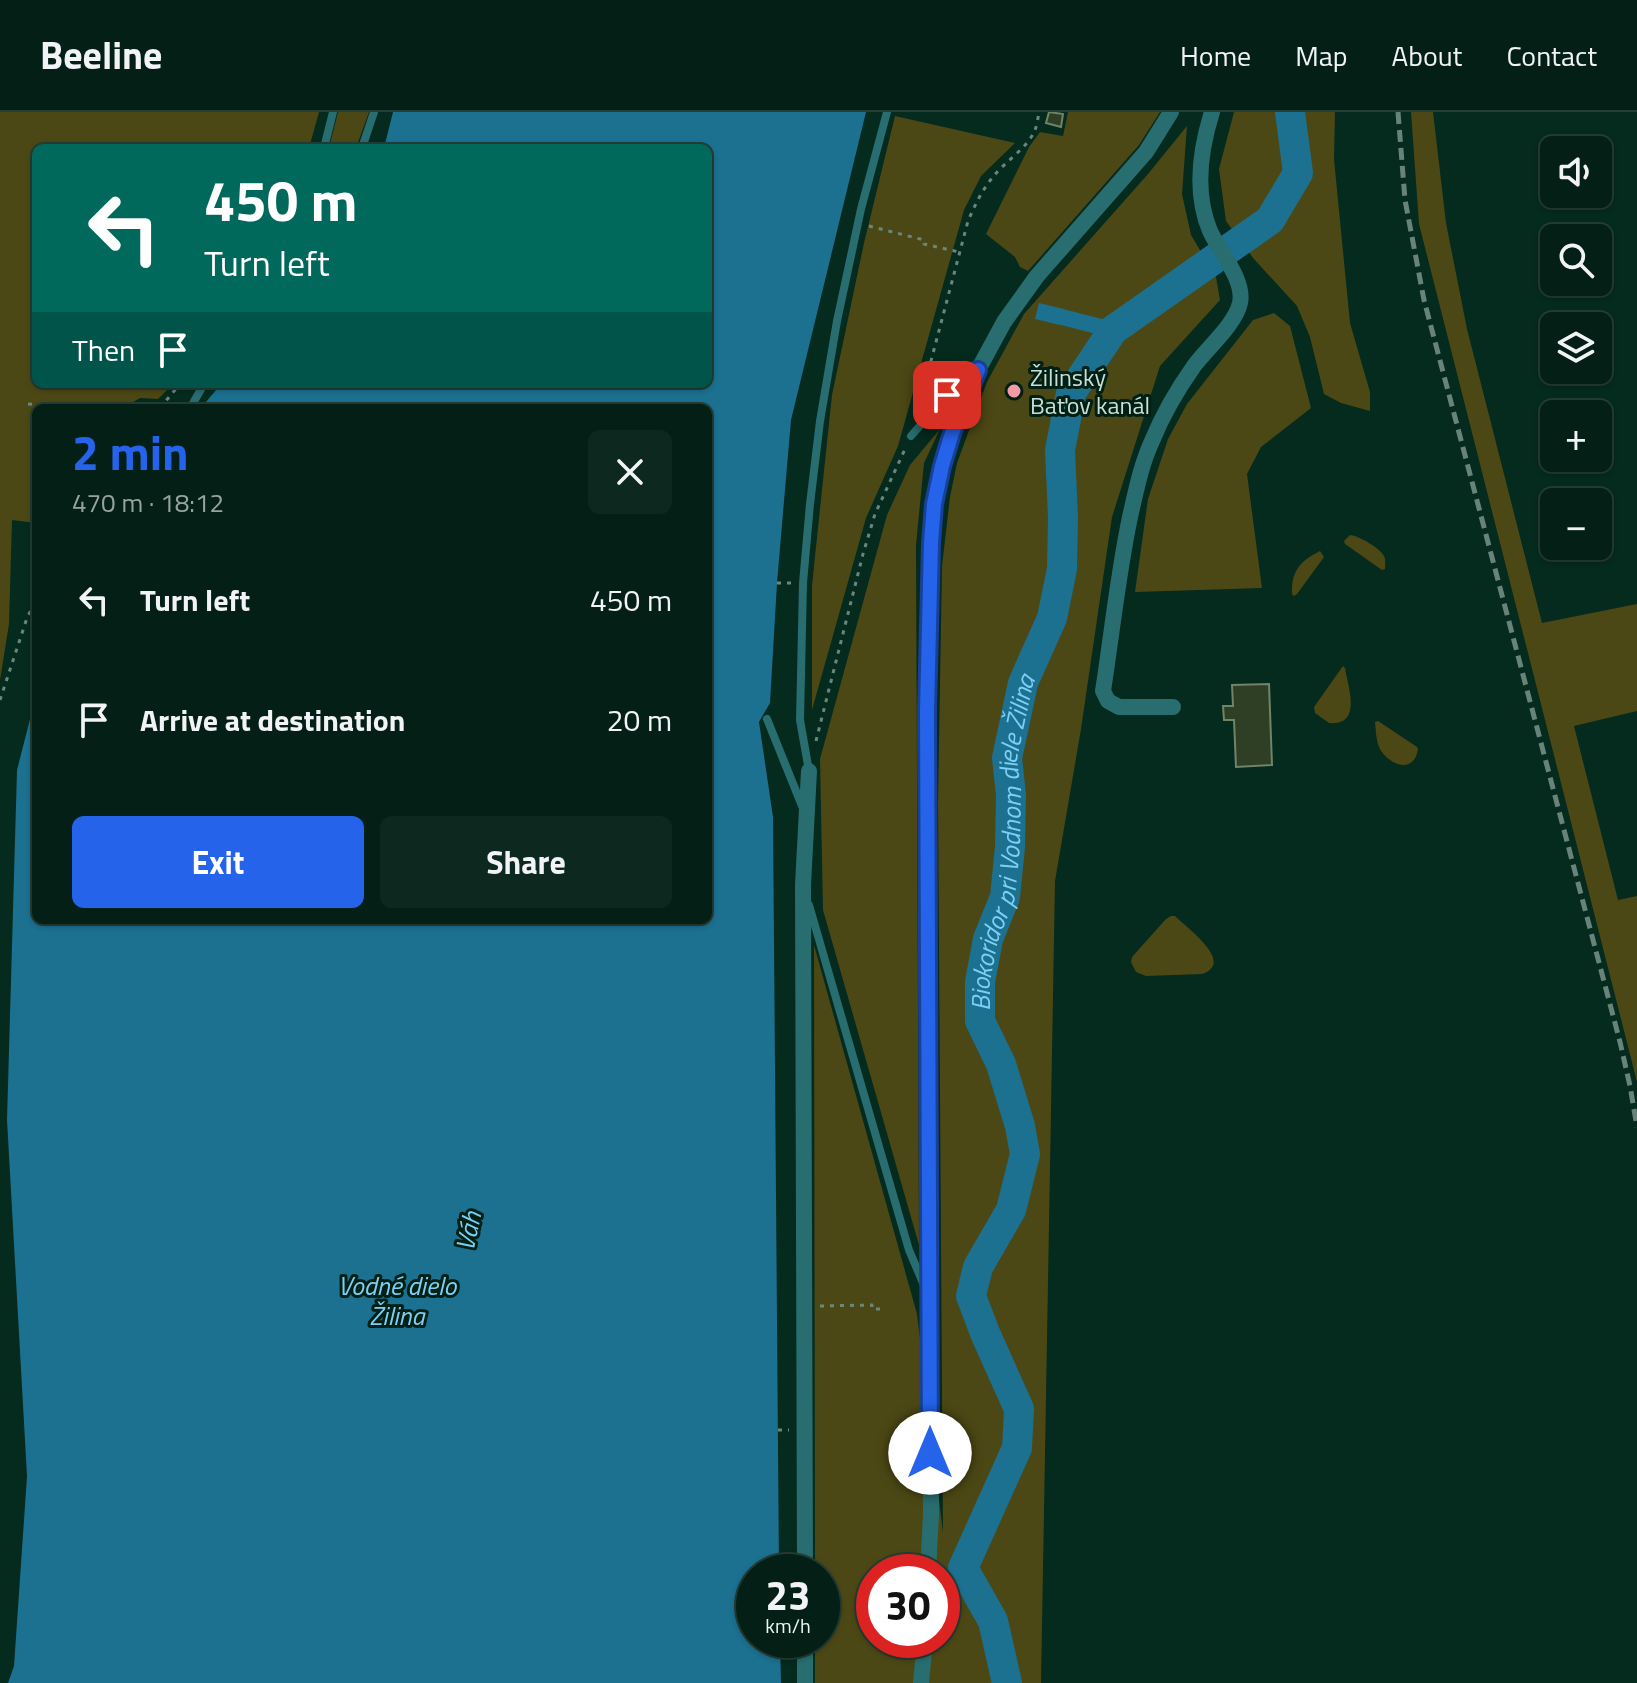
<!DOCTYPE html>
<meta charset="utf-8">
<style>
:root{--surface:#042016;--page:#0d281f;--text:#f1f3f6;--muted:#97a3a1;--line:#253e35;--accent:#2563eb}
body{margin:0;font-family:"Titillium Web",sans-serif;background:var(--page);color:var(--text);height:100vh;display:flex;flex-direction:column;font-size:30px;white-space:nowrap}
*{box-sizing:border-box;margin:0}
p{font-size:26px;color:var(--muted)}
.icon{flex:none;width:44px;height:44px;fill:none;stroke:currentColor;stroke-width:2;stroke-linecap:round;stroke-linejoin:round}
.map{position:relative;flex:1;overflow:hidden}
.panel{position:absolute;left:32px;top:292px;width:680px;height:520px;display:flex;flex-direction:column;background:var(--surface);border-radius:12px;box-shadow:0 2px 6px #0004,0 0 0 2px var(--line)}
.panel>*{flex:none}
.top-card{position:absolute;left:32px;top:32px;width:680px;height:244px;border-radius:12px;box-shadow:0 2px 6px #0004,0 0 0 2px var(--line);background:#00695c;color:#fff;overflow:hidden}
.buttons{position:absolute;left:1540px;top:24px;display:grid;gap:16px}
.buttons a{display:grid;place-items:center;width:72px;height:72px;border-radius:12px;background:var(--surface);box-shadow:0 2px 6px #0004,0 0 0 2px var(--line);font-size:40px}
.speed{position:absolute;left:736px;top:1442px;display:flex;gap:16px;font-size:40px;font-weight:700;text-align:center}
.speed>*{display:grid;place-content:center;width:104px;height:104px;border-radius:50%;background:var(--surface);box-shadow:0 2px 6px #0004,0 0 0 2px var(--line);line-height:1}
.speed small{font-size:20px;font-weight:400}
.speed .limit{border:12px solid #d22;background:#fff;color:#111}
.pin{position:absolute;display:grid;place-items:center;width:68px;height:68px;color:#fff;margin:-34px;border-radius:16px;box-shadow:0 4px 12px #0006}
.me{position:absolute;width:88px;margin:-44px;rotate:0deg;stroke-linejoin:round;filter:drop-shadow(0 0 6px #0008)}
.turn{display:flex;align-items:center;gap:28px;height:168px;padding:0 40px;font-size:36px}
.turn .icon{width:104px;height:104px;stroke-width:2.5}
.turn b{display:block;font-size:56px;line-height:68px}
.then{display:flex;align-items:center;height:76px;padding:0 40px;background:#0003;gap:16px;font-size:30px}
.round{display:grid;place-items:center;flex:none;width:84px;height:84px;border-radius:12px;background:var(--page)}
.overview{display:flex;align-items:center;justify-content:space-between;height:136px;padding:0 40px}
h1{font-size:48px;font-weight:700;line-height:60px;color:var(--accent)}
.action{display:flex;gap:16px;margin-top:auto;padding:16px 40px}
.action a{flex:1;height:92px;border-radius:12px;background:var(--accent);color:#fff;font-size:32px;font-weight:700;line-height:92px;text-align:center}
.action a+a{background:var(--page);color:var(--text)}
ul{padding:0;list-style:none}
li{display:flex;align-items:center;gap:24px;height:120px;padding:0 40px}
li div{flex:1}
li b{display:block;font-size:30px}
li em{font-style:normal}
header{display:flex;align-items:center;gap:48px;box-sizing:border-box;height:112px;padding:0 40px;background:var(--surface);border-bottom:2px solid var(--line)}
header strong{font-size:38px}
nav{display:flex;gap:44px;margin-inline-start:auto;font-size:28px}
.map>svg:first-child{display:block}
</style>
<header>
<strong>Beeline</strong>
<nav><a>Home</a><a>Map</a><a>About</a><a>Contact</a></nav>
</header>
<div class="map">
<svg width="1637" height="1571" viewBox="0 0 1637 1571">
<rect width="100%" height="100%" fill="#052a1e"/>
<g fill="#4c4815" fill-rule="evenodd">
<polygon points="0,0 319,0 309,36 36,36 36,272 173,272 158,287 140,286 123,296 36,296 36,411 12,408 9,512 0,568"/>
<polygon points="338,0 369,0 356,36 329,36"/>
<polygon points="1068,0 1160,0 1139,33 1028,159 1020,155 1015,145 986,122 1029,35 1040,20 1063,24"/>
<polygon points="1234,0 1335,0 1334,47 1350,211 1370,280 1370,299 1341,291 1324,282 1310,225 1297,194 1253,146 1226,109 1219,57"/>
<polygon points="1411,0 1433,0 1446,111 1467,217 1542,511 1637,492 1637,599 1574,614 1618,788 1637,784 1637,970 1419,112"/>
<polygon points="895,4 1015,31 981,64 964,98 898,334 866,406 812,598 812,473 832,283 864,131"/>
<path d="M 1187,14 L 1182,82 L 1191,123 L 1216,165 L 1220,188 L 1160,254 L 1112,405 L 1081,617 L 1055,769 L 1041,1571 L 815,1571 L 815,1528 L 822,1528 L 822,1460 L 815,1460 L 814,833 L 917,1202 L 943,1421 L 938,689 L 942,454 L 950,385 L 957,351 L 987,270 L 1024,202 L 1148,62 ZM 874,1460 L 942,1460 L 942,1528 L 874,1528 Z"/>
<polygon points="1274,201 1290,214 1311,296 1261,335 1247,362 1262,476 1135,480 1148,387 1168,327 1187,292 1253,208"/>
<polygon points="940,317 924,351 916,433 919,1133 823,798 820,647 887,403 910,353"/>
<path d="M 1350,423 C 1359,424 1380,436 1384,444 C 1386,448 1385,454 1385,457 L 1382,458 L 1345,432 L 1344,429 Z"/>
<path d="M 1320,439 L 1324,445 L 1297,482 L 1294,484 L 1292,482 C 1291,459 1300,449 1320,439 Z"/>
<path d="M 1343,554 L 1345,556 C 1348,575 1363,614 1329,611 L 1315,601 L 1314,595 Z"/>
<path d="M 1378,609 L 1417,635 L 1418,637 C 1414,663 1389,653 1380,637 C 1376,629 1376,619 1375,610 Z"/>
<path d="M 1171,804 L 1175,804 C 1187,816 1236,851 1202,862 L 1146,864 L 1136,860 L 1131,850 L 1132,845 L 1166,807 Z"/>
</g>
<g fill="#1c7090">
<polygon points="393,0 866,0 791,308 777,471 770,591 759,610 773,705 779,1460 754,1460 754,1528 780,1528 781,1571 8,1571 14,1554 27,1364 7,1008 17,658 36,584 36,808 708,808 708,296 201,296 221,272 708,272 708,36 384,36"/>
<polygon points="1039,191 1064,197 1060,213 1035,207"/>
</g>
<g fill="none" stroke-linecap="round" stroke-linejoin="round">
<polyline stroke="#1c7090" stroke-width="16" points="1062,205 1113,218"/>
<path stroke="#1c7090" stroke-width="30" id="s1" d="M 1007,1571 L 993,1509 L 963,1456 L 1017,1336 L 1019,1297 L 985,1221 L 971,1184 L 978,1155 L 1011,1098 L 1025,1042 L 1020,1014 L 1001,952 L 980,909 L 980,870 L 988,827 L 1005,785 L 1010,735 L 1011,683 L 1007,646 L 1023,571 L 1052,506 L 1062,457 L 1063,406 L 1060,338 L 1071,281 L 1113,218 L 1270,108 L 1298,61 L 1290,0"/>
</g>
<g fill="#2e3f26" stroke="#708468" stroke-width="2">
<polygon points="1049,0 1063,2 1061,15 1046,11"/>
<polygon points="1269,572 1272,653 1236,655 1234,608 1224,608 1223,594 1233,594 1232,573"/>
</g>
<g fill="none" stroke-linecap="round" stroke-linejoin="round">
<g stroke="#6b877d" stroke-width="3" stroke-dasharray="4 6" stroke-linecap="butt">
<polyline points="869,114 924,128 924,132 959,140"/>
<polyline points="28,292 74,296"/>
<polyline points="160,296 180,272"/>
<path d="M 918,298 L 968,109 C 975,93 982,78 993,65 C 1005,49 1027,37 1035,18 C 1037,13 1038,6 1039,0"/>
<polyline points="777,471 791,471"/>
<polyline points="0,588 27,506 36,488"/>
<polyline points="816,629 863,442 875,402 906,335"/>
<polyline points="820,1194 872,1193 872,1197 881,1197"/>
<polyline points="778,1318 789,1318"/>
</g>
<g stroke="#286d6f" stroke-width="8">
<polyline points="324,36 333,0"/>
<polyline points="362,36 374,0"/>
<polyline points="192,293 204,272"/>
<polyline points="911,324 964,263 977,259"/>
<polyline points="767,607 802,694"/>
<polyline points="809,659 800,608 803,471 810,392 820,309 837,209 861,97 887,0"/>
<polyline points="809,793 909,1138 926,1178"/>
</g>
<g stroke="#286d6f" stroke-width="16">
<path d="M 1173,595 L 1119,595 L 1108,589 L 1103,579 C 1112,521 1118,462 1130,405 C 1136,379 1141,353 1152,329 C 1163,302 1177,278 1194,254 C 1207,236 1235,213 1240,191 C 1245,168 1219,139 1210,119 C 1194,81 1200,38 1212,0"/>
<polyline points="805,1460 803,773 809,659"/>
<polyline points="928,1460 931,1403 927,599 931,431 937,372 952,321 978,258 1004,210 1037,164 1146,40 1171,0"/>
<polyline points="805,1528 805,1571"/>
<polyline points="921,1571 925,1528"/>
</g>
<polyline stroke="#68847a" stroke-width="5" stroke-dasharray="12 6" stroke-linecap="butt" points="1398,0 1405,88 1424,188 1620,930 1630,974 1637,1015"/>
</g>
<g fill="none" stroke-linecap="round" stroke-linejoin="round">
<g stroke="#184099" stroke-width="20">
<polyline id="route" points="930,1341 927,599 931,431 934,392 942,354 952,321 978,258 964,263 947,283"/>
</g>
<use href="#route" stroke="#2563eb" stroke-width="14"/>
</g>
<circle fill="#f49aa4" stroke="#002015" stroke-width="3" cx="1014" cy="279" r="8"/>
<g text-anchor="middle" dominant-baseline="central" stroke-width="6" stroke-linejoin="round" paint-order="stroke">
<g font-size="24" fill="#cbded5" stroke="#002015" text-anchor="start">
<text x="1030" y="265">Žilinský<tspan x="1030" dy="28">Baťov kanál</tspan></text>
</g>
<g font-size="26" font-style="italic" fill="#7ccff5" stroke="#002015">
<text stroke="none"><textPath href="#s1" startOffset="894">Biokoridor pri Vodnom diele Žilina</textPath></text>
<text transform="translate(468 1119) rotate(-78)">Váh</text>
<text x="397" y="1173">Vodné dielo<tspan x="397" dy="30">Žilina</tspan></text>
</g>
</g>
</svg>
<div class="buttons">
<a><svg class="icon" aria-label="sound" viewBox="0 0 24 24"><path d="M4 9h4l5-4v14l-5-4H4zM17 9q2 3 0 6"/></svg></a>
<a><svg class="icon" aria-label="search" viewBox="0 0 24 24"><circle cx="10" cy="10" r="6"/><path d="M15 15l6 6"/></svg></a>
<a><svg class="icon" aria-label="layers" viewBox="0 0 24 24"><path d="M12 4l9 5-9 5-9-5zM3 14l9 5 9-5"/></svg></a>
<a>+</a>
<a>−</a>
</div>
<div class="speed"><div>23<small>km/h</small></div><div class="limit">30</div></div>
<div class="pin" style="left:947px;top:283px;background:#d93025"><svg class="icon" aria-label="arrive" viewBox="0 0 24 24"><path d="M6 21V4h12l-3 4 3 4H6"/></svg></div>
<svg class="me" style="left:930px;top:1341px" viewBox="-20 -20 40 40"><circle r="19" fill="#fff"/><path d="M0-13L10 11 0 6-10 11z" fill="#2563eb"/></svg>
<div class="top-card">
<div class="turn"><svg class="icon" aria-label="left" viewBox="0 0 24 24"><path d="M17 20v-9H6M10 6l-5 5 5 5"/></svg><div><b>450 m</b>Turn left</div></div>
<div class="then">Then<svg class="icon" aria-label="arrive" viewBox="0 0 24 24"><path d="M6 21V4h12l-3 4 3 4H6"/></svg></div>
</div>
<section class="panel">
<div class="overview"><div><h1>2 min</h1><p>470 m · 18:12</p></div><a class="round"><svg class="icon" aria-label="close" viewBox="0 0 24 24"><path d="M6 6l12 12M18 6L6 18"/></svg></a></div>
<ul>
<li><svg class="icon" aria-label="left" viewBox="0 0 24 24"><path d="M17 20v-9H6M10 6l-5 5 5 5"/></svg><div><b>Turn left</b></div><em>450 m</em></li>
<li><svg class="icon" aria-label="arrive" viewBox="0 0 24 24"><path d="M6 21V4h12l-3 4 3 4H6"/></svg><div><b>Arrive at destination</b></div><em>20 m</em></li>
</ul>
<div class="action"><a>Exit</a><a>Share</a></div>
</section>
</div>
